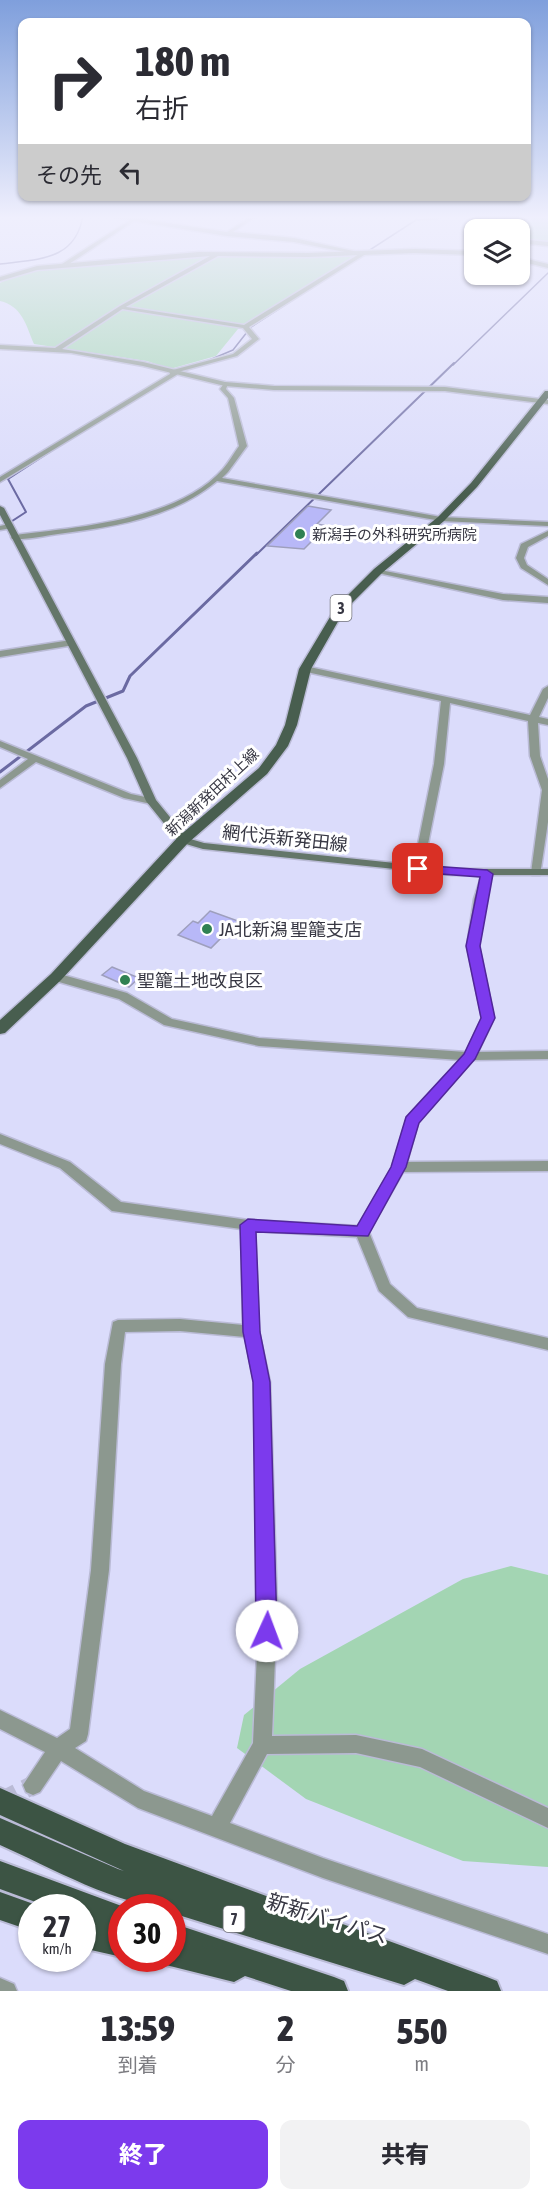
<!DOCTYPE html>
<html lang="ja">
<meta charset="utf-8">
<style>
:root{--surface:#fff;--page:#f2f2f3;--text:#2b2b33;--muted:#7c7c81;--accent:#7c3aed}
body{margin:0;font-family:"Asap Condensed","Noto Sans JP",sans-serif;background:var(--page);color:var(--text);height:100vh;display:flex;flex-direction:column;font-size:22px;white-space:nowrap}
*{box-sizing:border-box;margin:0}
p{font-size:20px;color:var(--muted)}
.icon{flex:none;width:33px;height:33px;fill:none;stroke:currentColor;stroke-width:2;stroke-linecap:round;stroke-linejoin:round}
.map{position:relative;height:1991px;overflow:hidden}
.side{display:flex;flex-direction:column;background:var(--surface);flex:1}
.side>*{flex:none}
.banner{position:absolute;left:18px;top:18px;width:513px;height:183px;border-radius:12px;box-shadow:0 2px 4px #0004;background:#fff;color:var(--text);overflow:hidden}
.controls{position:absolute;left:464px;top:219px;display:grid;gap:12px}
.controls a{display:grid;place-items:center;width:66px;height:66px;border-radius:12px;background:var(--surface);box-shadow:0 2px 4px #0004;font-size:30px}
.speed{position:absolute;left:18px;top:1894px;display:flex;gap:12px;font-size:30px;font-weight:700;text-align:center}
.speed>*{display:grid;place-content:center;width:78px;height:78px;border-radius:50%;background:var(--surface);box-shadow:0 2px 4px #0004;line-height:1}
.speed small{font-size:15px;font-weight:400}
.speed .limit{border:9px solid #d22;background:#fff;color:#111}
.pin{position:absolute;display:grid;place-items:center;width:51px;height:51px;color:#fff;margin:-26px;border-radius:12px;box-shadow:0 3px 9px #0006}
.me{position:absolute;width:66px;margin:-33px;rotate:2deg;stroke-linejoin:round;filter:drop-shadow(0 0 4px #0008)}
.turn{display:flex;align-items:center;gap:21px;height:126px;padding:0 18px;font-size:27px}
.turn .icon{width:78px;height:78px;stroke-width:2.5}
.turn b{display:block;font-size:42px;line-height:51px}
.then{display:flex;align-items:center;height:57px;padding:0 18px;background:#0003;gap:12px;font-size:22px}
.eta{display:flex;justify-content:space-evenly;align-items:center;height:102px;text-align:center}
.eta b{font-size:36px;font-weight:800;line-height:42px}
.button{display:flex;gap:12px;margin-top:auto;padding:12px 18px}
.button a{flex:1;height:69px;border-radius:12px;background:var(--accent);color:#fff;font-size:24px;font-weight:800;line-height:69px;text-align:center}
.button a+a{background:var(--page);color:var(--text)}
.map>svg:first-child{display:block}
</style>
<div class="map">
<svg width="548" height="1991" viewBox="0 0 548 1991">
<rect width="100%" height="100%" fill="#dbdcfb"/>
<g fill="#a3d5b3">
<polygon points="535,215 548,215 548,242 519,239 519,230"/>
<path d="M 250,254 L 326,258 L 358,254 L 238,329 L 216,356 L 170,369 L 147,361 L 34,344 C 26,325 22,306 0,301 L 0,283 L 19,273 L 37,269 L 203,255 Z"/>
<polygon points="511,1566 548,1575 548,1867 463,1861 306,1799 237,1748 244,1715 300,1669 463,1579"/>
</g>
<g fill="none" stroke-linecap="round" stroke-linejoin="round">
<g stroke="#6b6aa2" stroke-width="1.5">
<path d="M 0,264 C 38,259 76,261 83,215"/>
<polyline points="207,361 233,350 251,327 416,220 437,219 444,215"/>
<polyline points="453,365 548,273"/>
</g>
<g stroke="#6b6aa2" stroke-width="2">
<polyline points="0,529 26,512 8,479 51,451"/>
<polyline points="256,555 454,363"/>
</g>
<polyline stroke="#6b6aa2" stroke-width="3" points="0,772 86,706 123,691 130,676 257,553"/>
</g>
<g fill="#b8b8f8" stroke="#9e9fbd" stroke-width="1.5">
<polygon points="308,506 331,510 317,524 327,526 304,549 267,546"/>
<polygon points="210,911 238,921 211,948 178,935 193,921 198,923"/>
<polygon points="112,967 139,978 129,987 102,975"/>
</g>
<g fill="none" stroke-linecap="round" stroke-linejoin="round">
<polyline stroke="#babbd6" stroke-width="19" stroke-dasharray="19 9" stroke-linecap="butt" points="0,1802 33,1785"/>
<g stroke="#babbd6" stroke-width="3">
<g id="minor">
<polygon points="103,215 115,215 227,232 253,215 258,215 233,232 294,238 358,252 355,254 294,242 227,236 134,221 66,266 62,266 62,264 130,220"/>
<polygon points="526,215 531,215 517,230 512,230"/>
<polygon points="519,239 548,242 548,246 519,243"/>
<polygon points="364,251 369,252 249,327 259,339 237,356 178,372 178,374 0,482 0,477 170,374 169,371 233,354 252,339 243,328 122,309 120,306 244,325"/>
<path d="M 225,382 L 228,384 L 226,389 L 234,398 L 247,446 L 228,472 L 222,478 L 441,517 L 548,522 L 548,526 L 441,521 L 217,481 C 173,518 113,527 58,534 C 43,536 27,540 12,539 L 11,537 L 15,535 C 79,527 178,520 223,469 C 229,462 234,453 239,446 L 228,398 L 220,389 Z"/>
<polygon points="9,524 13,526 12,528 0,530 0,526"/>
<polygon points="548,531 548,536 528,547 524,558 527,565 548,579 548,585 521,568 516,558 521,544"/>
<polygon points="375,569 503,594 548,597 548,603 503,600 378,573 374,571"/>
<polygon points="305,666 530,715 543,689 548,686 548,698 539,717 548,719 548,725 538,723 540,756 548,779 548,822 540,875 532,875 531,873 542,790 530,756 528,721 450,703 444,764 423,869 418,872 413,869 434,764 441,701 302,671 302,667"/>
<polygon points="0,741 131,794 155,799 156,801 151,804 124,798 36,762 0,788 0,780 28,759 0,747"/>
<path d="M 487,871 L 492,874 L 486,899 L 479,946 L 494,1018 L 478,1052 L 548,1051 L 548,1059 L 473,1060 L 418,1123 L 407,1162 L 548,1161 L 548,1171 L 403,1172 L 369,1232 L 390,1284 L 417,1308 L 548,1338 L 548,1350 L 408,1317 L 379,1291 L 357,1237 L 255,1231 L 259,1332 L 270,1382 L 277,1608 L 272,1736 L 356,1735 L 422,1749 L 548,1808 L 548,1828 L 420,1767 L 356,1753 L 267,1754 L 230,1823 L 323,1858 L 548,1934 L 548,1954 L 323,1878 L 138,1808 L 61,1761 L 40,1792 L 33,1795 L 26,1792 L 23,1785 L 45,1752 L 0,1729 L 0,1710 L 57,1738 L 70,1729 L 91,1570 L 105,1364 L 113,1322 L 118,1320 L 180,1319 L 243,1325 L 241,1229 L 112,1211 L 60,1168 L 0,1144 L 0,1134 L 70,1162 L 121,1202 L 248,1220 L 358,1226 L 392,1167 L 407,1118 L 460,1060 L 259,1046 L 164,1025 L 119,999 L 52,980 L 50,977 L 56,973 L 127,993 L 172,1019 L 259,1038 L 466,1052 L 482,1018 L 467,946 L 474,899 L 482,874 ZM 180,1331 L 245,1337 L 254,1382 L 259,1608 L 253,1743 L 212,1816 L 144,1791 L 75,1748 L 86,1741 L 88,1734 L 109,1570 L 121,1364 L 125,1332 Z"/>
<polygon points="0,1978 14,1984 17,1991 0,1991"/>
</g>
</g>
<g stroke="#babbd6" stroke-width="3">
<g id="tertiary">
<polygon points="414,249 474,251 474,255 414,253 308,257 218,256 124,308 62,349 143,362 225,382 274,386 445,387 548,400 548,404 445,391 274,390 225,386 143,366 71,353 0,349 0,345 55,348 120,306 210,256 37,270 0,281 0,277 37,266 199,252 308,253"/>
<polygon points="519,257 548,264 548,268 519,261"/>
<polygon points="71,640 75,643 74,645 0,657 0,651"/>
</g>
</g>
<g stroke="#babbd6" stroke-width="3">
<polygon id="secondary" points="0,506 4,508 137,758 156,800 187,838 204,843 452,869 548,869 548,875 452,875 203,849 179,842 146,801 127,758 0,515"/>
</g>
<g stroke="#babbd6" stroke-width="3">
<polygon id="primary" points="545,391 548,391 548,398 477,487 444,521 382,573 344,611 311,669 297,725 288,746 267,774 188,843 61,980 5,1033 0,1034 0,1020 51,974 178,837 259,768 276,745 285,725 299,669 336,607 374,569 438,517 471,483"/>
</g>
<g stroke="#babbd6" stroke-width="4">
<g id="trunk">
<path d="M 0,1788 L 125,1844 L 487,1977 L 497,1981 L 501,1991 L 448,1991 L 415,1979 L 404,1985 L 172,1913 L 172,1908 C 121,1908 48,1866 0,1845 L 0,1818 L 118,1869 L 124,1871 L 0,1815 Z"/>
<polygon points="0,1861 127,1908 122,1908 122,1957 82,1948 82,1920 87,1921 82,1919 82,1908 52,1908 0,1889"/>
<polygon points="0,1892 42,1907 32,1908 32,1931 0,1920"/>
<polygon points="172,1923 334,1977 344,1981 348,1991 291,1991 245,1976 234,1982 162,1964 160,1959 172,1959"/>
</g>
</g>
<use href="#minor" fill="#8c988f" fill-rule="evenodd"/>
<use href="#tertiary" fill="#8c988f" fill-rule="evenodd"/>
<use href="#secondary" fill="#647669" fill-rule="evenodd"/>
<use href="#primary" fill="#485e4f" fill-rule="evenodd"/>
<use href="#trunk" fill="#3c5444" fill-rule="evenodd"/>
</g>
<linearGradient id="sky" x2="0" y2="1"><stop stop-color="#7f9fdc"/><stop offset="0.44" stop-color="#efeffd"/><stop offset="1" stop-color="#efeffd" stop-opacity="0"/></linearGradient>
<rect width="548" height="494" fill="url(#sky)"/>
<polygon fill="#7c3aed" stroke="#51269a" stroke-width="1.5" points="418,865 487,870 493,874 480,946 495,1018 475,1059 419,1123 406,1167 368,1236 256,1232 260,1332 270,1382 277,1631 274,1638 267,1640 259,1638 256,1631 253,1382 243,1332 240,1225 248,1219 357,1226 391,1167 406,1117 464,1054 481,1018 466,946 480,877 414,872 414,866"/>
<g fill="#308153" stroke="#fff" stroke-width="2">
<circle cx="300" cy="534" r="6"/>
<circle cx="207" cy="929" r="6"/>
<circle cx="125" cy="980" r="6"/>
</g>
<g text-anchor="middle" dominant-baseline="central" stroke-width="6" stroke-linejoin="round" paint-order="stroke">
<g font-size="15" fill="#373743" stroke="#fff" text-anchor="start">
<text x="312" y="534">新潟手の外科研究所病院</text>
</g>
<g font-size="15" fill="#373743" stroke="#fff">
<text transform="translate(212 792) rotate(-43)">新潟新発田村上線</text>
</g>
<g fill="#fff" stroke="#73737b" stroke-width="1.5">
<rect x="330.5" y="595" width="21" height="26" rx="4.5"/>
<rect x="223.5" y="1906" width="21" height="26" rx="4.5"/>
</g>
<g font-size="16" font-weight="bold" fill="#373743">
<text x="341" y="608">3</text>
<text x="234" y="1919">7</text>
</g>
<g font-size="18" fill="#373743" stroke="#fff">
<text transform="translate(285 838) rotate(6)">網代浜新発田線</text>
</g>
<g font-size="18" fill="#373743" stroke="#fff" text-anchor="start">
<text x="219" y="929">JA北新潟 聖籠支店</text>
<text x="137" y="980">聖籠土地改良区</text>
</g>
<g font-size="21" fill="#373743" stroke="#fff">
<text transform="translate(328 1918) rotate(17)">新新バイパス</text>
</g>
</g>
</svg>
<div class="controls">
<a><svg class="icon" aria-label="layers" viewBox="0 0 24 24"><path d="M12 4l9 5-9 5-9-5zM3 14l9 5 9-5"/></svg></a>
</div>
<div class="speed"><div>27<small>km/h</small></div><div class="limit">30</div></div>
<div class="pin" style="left:418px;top:869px;background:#d93025"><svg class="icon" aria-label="arrive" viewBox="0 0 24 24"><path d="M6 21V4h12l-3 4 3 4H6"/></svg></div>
<svg class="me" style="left:267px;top:1631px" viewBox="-20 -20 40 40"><circle r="19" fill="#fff"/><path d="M0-13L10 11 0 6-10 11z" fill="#7c3aed"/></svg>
<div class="banner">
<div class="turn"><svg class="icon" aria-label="right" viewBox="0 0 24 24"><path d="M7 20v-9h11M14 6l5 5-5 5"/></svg><div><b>180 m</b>右折</div></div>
<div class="then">その先<svg class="icon" aria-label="left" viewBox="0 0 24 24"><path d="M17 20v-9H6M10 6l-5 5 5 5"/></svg></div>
</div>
</div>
<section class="side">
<div class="eta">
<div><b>13:59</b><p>到着</p></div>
<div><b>2</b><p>分</p></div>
<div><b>550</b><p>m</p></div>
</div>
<div class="button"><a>終了</a><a>共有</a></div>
</section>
